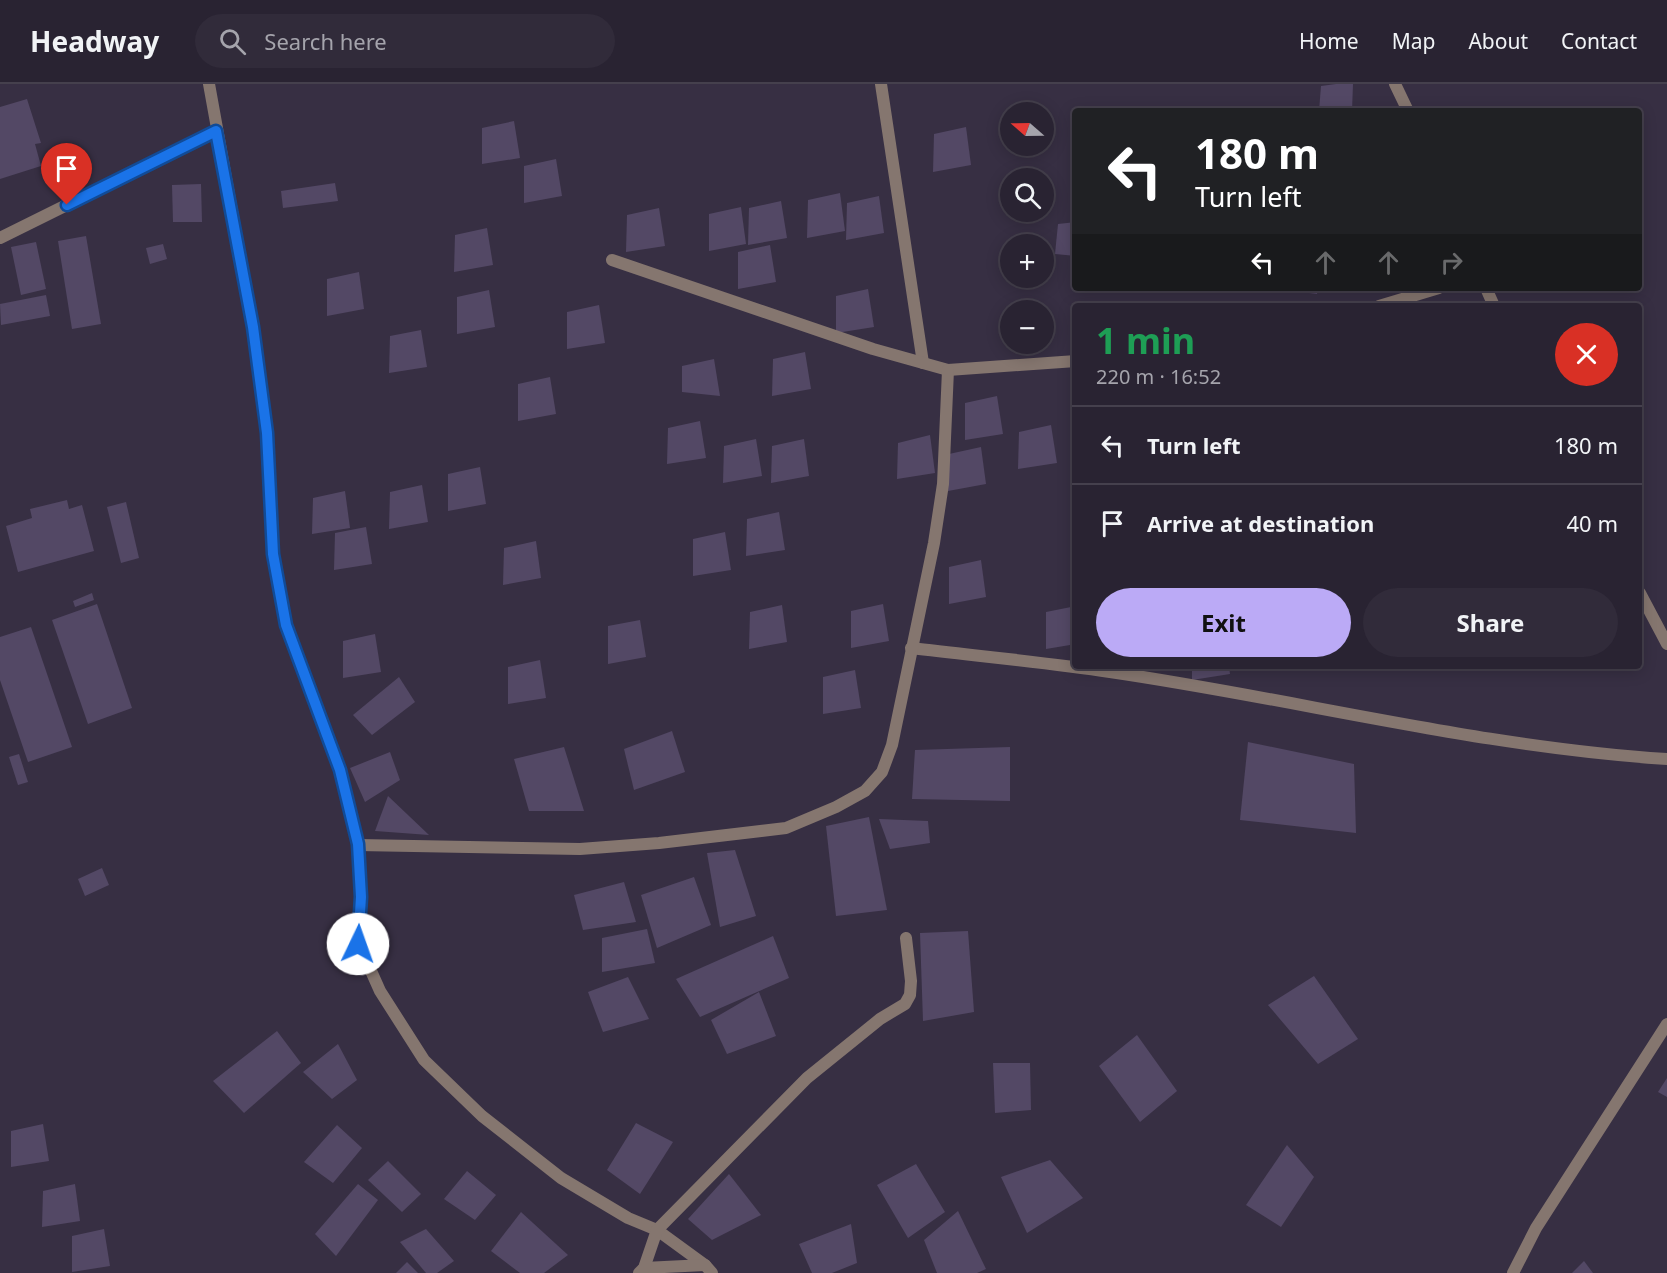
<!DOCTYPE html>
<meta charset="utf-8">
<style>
:root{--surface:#292332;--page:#312b3a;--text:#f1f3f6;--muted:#a5a4ac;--line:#45404d;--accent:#bbaaf6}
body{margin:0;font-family:"Noto Sans",sans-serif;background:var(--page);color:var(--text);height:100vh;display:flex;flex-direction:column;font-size:22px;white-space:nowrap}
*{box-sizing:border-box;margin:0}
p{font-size:20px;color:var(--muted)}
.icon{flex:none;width:33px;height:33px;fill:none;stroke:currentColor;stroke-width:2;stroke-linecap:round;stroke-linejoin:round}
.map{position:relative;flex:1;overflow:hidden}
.details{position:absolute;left:1072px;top:219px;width:570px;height:366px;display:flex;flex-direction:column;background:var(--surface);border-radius:6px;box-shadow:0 3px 15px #0003,0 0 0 2px var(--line)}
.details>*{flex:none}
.hud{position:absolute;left:1072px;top:24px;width:570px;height:183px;border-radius:6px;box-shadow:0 3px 15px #0003,0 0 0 2px var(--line);background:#202124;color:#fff;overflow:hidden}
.needle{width:39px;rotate:290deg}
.buttons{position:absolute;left:1000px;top:18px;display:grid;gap:12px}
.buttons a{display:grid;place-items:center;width:54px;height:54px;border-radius:50%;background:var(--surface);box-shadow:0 3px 15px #0003,0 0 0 2px var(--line);font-size:30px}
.pin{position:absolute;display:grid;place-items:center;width:51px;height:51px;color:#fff;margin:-62px -26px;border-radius:50% 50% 50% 0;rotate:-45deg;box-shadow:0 0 6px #0007}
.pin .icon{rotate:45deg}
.me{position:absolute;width:66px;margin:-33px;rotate:3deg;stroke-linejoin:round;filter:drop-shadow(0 0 4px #0008)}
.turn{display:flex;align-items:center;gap:21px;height:126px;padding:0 24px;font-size:27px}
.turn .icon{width:78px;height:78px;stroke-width:2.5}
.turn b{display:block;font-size:42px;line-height:51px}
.lanes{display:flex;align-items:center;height:57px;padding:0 24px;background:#0003;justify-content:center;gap:30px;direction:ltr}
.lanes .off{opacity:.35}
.round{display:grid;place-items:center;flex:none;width:63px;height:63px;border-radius:32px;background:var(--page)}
.summary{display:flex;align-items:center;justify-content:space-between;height:102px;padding:0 24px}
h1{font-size:36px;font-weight:700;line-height:45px;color:#1e9e55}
.primary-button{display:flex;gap:12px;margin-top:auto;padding:12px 24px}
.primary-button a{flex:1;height:69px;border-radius:36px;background:var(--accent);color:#111;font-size:24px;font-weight:700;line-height:69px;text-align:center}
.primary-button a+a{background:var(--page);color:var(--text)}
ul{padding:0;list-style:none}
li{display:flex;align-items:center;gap:18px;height:78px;padding:0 24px;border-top:2px solid var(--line)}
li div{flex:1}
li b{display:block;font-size:22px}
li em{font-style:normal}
header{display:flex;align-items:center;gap:36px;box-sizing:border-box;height:84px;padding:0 30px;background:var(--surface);border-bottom:2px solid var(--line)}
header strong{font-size:28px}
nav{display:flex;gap:33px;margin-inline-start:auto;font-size:21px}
.search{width:420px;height:54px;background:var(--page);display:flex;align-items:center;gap:15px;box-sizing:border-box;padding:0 21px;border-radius:33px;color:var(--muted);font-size:22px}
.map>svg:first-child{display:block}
</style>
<header>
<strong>Headway</strong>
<div class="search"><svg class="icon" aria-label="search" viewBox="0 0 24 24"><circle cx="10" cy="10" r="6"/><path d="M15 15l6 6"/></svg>Search here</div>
<nav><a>Home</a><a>Map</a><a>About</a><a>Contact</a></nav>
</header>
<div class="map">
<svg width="1667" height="1189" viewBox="0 0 1667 1189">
<rect width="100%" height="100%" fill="#372f43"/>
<g fill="#534865">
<polygon points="1336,0 1353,0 1352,27 1319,27 1321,2"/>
<polygon points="27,15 41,59 35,60 41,82 0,95 0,23"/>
<polygon points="514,37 520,74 482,80 482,44"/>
<polygon points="966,43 971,81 933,88 934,50"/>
<polygon points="556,75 562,112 524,119 524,82"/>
<polygon points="335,99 338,117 283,124 281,107"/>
<polygon points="201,100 202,138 173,138 172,101"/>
<polygon points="840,109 845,147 807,154 808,116"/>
<polygon points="879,112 884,149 846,156 847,119"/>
<polygon points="781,117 787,154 748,161 749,124"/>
<polygon points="741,123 746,160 709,167 709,130"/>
<polygon points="659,124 665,162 626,168 627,131"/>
<polygon points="1076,138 1076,172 1055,170 1058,140"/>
<polygon points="487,144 493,181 454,188 455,151"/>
<polygon points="86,152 101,240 72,245 58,157"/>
<polygon points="36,158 46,205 21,211 11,163"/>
<polygon points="163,160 167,175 150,180 146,164"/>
<polygon points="770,161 776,198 738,205 738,168"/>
<polygon points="359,188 364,225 327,232 327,195"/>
<polygon points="1285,204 1318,204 1317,210 1285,206"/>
<polygon points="868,205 874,243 836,249 836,212"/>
<polygon points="489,206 495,243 457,250 457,213"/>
<polygon points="46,211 50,232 1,241 0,220"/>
<polygon points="599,221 605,259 567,265 567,228"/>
<polygon points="421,246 427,283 389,289 390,252"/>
<polygon points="805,268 811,305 772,312 773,275"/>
<polygon points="714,275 720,312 682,308 682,282"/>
<polygon points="550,293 556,330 518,337 518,300"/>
<polygon points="997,312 1003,350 965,356 965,319"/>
<polygon points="700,337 706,374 667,380 668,344"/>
<polygon points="1051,341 1057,379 1018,385 1019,348"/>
<polygon points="930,351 935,389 897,395 898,359"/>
<polygon points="756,355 762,392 723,399 724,362"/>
<polygon points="804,355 809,392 771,399 772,362"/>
<polygon points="981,363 986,400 948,407 949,370"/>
<polygon points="480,383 486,420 448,427 448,390"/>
<polygon points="422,401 428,438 389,445 390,408"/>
<polygon points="345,407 350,444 312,450 313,414"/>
<polygon points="67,416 69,425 82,421 94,467 18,488 6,442 32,434 30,425"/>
<polygon points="126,418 139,474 121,479 107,423"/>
<polygon points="779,428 785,466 746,472 747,435"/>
<polygon points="366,443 372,480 334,486 335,449"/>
<polygon points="725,448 731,486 693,492 693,455"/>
<polygon points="1074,448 1076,485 1073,486 1073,475"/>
<polygon points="536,457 541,494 503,501 504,464"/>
<polygon points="981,476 986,513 949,520 949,483"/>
<polygon points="92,509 94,516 75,523 73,517"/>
<polygon points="97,520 132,624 88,640 52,536"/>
<polygon points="883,520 889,557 851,564 851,527"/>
<polygon points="782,521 787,558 749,565 750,528"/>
<polygon points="1076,522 1076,560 1046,565 1046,528"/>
<polygon points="640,536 646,573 608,580 608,542"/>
<polygon points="31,543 72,663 28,678 0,596 0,553"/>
<polygon points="375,550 381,588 343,594 343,557"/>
<polygon points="540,576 546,614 508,620 508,583"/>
<polygon points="1192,582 1229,582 1230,590 1192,596"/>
<polygon points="855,586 861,624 823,630 823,593"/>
<polygon points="399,593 415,618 372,651 353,631"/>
<polygon points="672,647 685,688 634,706 624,665"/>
<polygon points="1248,658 1354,680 1356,749 1240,736"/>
<polygon points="564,663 584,727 529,727 514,675"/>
<polygon points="1010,663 1010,717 912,715 915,666"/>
<polygon points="390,668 400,696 365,718 350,684"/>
<polygon points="19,670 28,698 18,701 9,673"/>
<polygon points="388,712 429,751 375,747"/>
<polygon points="869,733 887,826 836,832 826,742"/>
<polygon points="879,735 928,737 930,759 890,765"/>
<polygon points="735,766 756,832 720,843 707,769"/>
<polygon points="102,784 109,801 85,812 78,795"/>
<polygon points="694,793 711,841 657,864 641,811"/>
<polygon points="624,798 636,838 583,846 574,811"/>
<polygon points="647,845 655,879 602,888 602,854"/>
<polygon points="968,847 974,928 923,937 920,849"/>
<polygon points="773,852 789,894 700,933 676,895"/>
<polygon points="1314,892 1358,955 1318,980 1268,921"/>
<polygon points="628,893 649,935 603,948 588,908"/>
<polygon points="759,908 776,952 727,970 711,936"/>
<polygon points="277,947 301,979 244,1029 213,997"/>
<polygon points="1137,951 1177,1007 1140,1038 1099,982"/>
<polygon points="338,960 357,996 332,1015 303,988"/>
<polygon points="993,979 1030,979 1031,1026 995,1029"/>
<polygon points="1667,994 1667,1013 1658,1008"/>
<polygon points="636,1039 673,1058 640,1110 607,1086"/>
<polygon points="43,1040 49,1077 11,1083 11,1047"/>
<polygon points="337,1041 362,1064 333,1099 304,1078"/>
<polygon points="1287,1061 1314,1093 1281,1143 1246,1121"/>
<polygon points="1050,1076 1083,1114 1027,1149 1001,1093"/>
<polygon points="388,1077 421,1110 402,1128 368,1096"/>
<polygon points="916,1080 945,1128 908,1154 877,1101"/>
<polygon points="467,1087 496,1111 475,1136 444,1115"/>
<polygon points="729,1090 761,1131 712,1156 688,1135"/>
<polygon points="75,1100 80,1137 42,1143 43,1107"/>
<polygon points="358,1100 378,1116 336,1172 315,1150"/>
<polygon points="958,1127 986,1185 977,1189 937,1189 924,1156"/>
<polygon points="521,1128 568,1171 544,1189 520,1189 491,1167"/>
<polygon points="851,1140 857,1179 832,1189 812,1189 799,1160"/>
<polygon points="104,1145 110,1182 72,1188 72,1152"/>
<polygon points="426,1145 454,1177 437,1189 426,1189 400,1158"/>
<polygon points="1584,1177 1593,1189 1572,1189"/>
<polygon points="407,1178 418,1189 396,1189"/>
</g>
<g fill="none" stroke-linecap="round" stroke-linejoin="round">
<g stroke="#85766f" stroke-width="12">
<polyline points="209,0 253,243 267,349 273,470 286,541 340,686 358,761 361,813 359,860 380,907 424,976 482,1032 561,1094 628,1134 657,1146 705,1181 712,1189"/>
<polyline points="881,0 923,279"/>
<polyline points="1395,0 1408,27"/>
<polyline points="0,154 216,47"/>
<polyline points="612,176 873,265 948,286 1076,277"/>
<polyline points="1486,204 1494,222"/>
<polyline points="1379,222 1439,204"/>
<polyline points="1640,509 1667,560"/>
<path d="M 911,564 C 977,572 1044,578 1110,588 C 1296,615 1479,663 1667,675"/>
<polyline points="358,761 580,765 659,759 786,744 836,723 865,707 882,688 892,661 934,459 943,400 948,286"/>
<polyline points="644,1184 705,1181"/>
<polyline points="639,1189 644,1184 657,1146 807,994 880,935 905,920 910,911 911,897 906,854"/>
<polyline points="1513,1189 1536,1144 1667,940"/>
</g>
</g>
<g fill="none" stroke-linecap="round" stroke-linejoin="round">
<g stroke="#114b97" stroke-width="15">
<polyline id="route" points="67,121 216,47 253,243 267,349 273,470 286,541 340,686 358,760 361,813 358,860"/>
</g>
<use href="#route" stroke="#1a73e8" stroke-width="10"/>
</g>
</svg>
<div class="buttons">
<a><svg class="needle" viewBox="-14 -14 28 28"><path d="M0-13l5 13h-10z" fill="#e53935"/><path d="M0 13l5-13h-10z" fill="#a5a4ac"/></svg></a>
<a><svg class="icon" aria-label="search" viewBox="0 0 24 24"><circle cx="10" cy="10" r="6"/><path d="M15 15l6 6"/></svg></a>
<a>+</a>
<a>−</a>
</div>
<div class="pin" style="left:67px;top:121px;background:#d93025"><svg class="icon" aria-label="arrive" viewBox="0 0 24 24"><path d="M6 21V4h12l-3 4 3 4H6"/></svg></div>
<svg class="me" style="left:358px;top:860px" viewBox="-20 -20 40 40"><circle r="19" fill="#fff"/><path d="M0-13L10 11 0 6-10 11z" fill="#1a73e8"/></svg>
<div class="hud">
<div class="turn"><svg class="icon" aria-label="left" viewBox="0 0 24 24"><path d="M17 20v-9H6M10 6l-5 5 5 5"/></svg><div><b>180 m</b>Turn left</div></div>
<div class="lanes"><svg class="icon" aria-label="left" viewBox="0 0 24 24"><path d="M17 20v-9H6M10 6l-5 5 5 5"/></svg><svg class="icon off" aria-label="ahead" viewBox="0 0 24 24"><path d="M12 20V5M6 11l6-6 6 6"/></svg><svg class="icon off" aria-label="ahead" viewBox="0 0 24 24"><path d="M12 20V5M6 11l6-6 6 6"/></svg><svg class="icon off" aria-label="right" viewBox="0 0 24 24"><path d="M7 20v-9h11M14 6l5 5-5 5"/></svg></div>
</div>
<section class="details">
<div class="summary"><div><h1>1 min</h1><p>220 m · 16:52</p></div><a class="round" style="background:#d93025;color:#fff"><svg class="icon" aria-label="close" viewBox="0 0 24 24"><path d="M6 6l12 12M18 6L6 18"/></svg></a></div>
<ul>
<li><svg class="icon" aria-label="left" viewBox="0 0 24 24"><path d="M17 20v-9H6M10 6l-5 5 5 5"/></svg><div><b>Turn left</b></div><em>180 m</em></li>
<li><svg class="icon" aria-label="arrive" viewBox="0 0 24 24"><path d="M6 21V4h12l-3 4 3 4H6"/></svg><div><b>Arrive at destination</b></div><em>40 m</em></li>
</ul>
<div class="primary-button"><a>Exit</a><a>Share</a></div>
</section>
</div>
